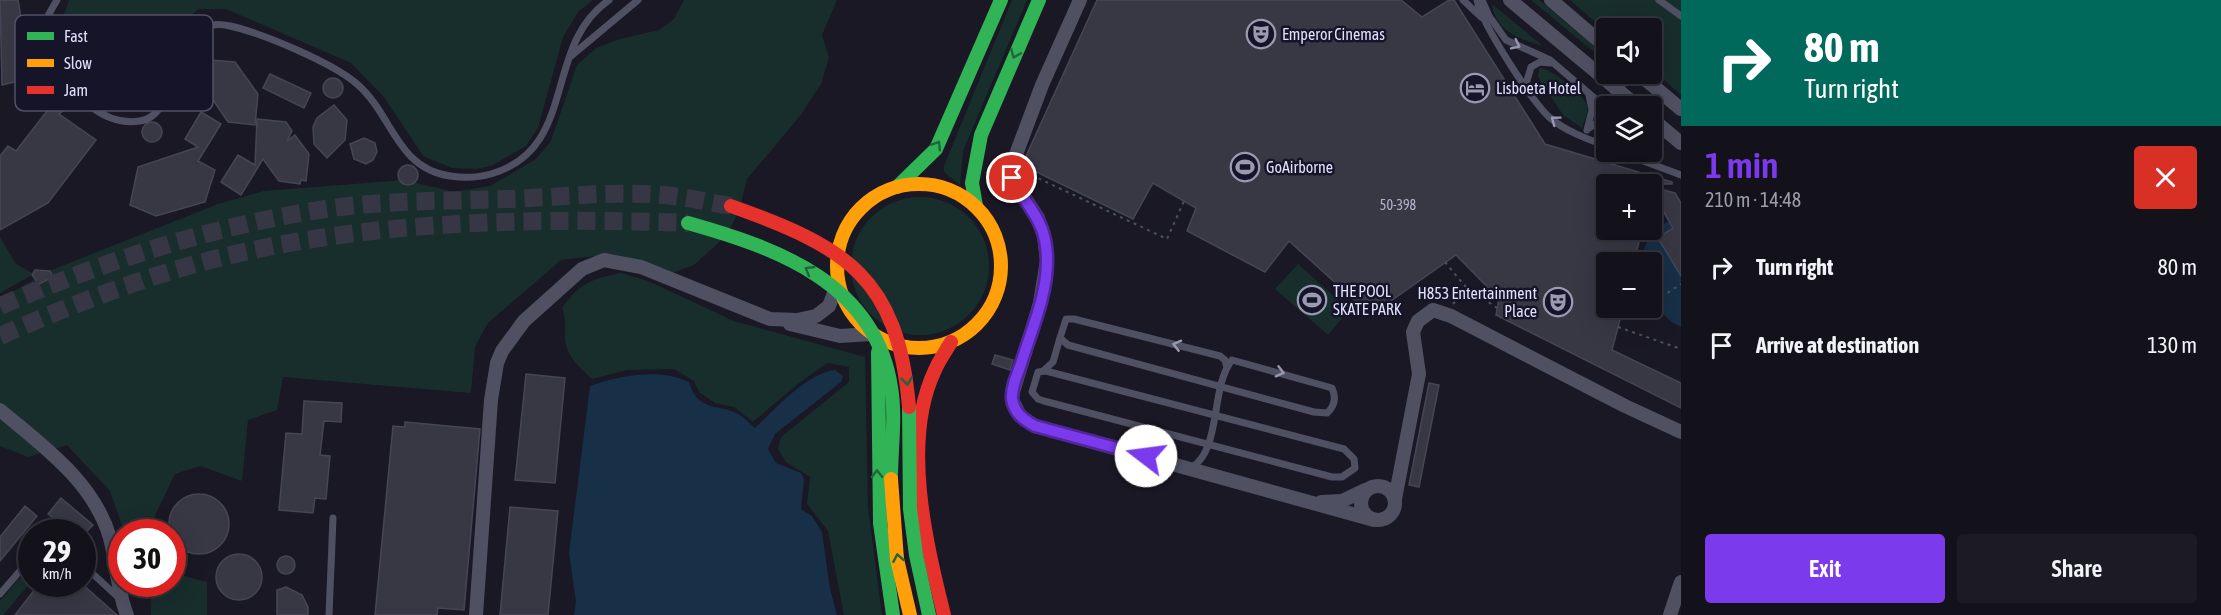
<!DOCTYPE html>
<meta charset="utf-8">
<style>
:root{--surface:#13121b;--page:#1c1b24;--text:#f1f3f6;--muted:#9d9ea3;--line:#32323a;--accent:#7c3aed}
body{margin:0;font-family:"Asap Condensed",sans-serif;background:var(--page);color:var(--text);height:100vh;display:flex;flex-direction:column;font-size:22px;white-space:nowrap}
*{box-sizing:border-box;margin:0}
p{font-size:20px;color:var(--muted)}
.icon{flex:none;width:33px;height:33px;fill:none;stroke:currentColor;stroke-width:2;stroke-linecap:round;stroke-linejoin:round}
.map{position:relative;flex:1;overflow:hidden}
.sheet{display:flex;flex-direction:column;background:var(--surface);width:540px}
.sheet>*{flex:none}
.banner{background:#00695c;color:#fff;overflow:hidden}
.controls{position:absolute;left:1596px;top:18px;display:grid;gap:12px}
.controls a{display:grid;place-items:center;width:66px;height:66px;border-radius:6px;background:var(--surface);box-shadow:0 6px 24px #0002,0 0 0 2px var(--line);font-size:30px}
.speed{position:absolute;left:18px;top:519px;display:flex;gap:12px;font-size:30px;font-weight:700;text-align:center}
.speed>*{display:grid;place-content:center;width:78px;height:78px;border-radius:50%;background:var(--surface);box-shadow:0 6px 24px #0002,0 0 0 2px var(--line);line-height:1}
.speed small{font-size:15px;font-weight:400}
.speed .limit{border:9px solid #d22;background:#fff;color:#111}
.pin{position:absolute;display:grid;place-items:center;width:51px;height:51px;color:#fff;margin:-26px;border:3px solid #fff;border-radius:50%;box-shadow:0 2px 6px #0007}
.me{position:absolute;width:66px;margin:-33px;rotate:285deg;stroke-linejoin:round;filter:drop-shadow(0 0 4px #0008)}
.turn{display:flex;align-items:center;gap:21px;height:126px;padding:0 24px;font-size:27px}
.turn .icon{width:78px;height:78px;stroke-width:2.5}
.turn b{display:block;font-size:42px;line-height:51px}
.round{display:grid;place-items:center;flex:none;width:63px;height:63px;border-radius:6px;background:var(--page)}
.overview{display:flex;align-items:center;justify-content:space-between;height:102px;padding:0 24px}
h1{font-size:36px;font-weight:600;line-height:45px;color:var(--accent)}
.cta{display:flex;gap:12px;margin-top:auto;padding:12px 24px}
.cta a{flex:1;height:69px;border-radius:6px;background:var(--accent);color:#fff;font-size:24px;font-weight:600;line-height:69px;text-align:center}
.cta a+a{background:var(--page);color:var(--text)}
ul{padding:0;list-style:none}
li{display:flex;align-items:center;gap:18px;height:78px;padding:0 24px}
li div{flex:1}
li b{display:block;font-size:22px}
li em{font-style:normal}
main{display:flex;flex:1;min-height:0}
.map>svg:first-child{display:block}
</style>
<main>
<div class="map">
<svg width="1681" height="615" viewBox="0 0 1681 615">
<rect width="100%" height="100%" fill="#191824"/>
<g fill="#182e2c">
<path d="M 69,0 L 593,0 L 578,12 L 563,37 L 538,128 L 526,146 L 491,166 L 476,169 L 452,168 L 423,156 L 384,97 L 351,63 L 226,9 L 198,9 L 175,33 L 167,51 L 158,84 L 134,109 C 108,97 61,67 59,36 C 58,26 66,11 69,0 Z"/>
<polygon points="684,0 837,0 822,35 829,57 821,84 800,116 747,179 739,211 726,236 694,265 667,275 649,266 613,254 561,260 488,323 475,347 471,393 283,377 277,410 248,420 242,481 200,466 175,474 147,532 124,532 110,491 67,445 28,457 0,446 0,299 49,271 218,204 264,191 404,180 454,192 490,186 536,159 551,141 577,65 596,48 620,39 659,30 674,19"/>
<polygon points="1012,0 1027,0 963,151 960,185 944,172 944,166"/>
<polygon points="1531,0 1539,0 1606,56 1606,62"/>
<polygon points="1570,0 1681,0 1681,95 1652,69 1652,28 1606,28 1606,31"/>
<path d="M 1492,4 L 1543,46 C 1519,39 1496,32 1492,4 Z"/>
<path d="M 1539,68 C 1550,67 1584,95 1587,105 C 1589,112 1584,121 1582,128 L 1563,115 L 1538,77 Z"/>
<circle cx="920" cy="266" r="69"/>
<polygon points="0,237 16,264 34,274 0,293"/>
<polygon points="1298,264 1349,310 1328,335 1275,289"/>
<path d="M 621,273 L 648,281 L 734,321 L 865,357 L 868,508 L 882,615 L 844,615 L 828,531 L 807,504 L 810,477 L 786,462 L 778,449 L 781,437 L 849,382 L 849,367 L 827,363 L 799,383 L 753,422 L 734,407 L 715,403 L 699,392 L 694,381 L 674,369 L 627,370 L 592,379 C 580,368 564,354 565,336 C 565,325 566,319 562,308 C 580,283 591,279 621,273 Z"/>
<polygon points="31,565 31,582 3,615 0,615 0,601"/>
<polygon points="173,573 207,582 207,615 151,615 150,584 172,584"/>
</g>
<g fill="#172f47">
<path d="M 1681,212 L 1681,327 C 1652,313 1652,291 1652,262 L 1641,262 L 1640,258 L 1651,233 Z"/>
<path d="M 835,370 L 843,376 L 841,382 L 775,434 L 768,449 L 776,463 L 801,473 L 804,479 L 801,509 L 812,516 L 822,532 L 830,589 L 837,615 L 574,615 L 576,602 L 569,553 L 590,386 C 619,375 661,368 689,382 C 698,414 722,403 740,415 C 745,418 750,424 755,428 C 775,409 807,373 835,370 Z"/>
</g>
<g fill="#383845" stroke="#454555" stroke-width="1.5">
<polygon points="0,0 18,0 31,78 2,85"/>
<polygon points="1097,0 1401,0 1422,17 1449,0 1454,0 1545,144 1672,182 1672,184 1606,184 1606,230 1642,230 1634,262 1606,262 1606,308 1623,308 1612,350 1681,383 1681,408 1496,315 1499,299 1456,255 1371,315 1289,241 1265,272 1187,231 1196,208 1153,183 1133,219 1022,165"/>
<polygon points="204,40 211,47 210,60 235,62 258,94 255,125 228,122 205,88 206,62 195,57 191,48 196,41"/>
<polygon points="270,74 311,93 304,108 263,88"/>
<circle cx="333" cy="88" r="10"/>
<polygon points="59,91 68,95 70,101 68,107 59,114 96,140 48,203 0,230 0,156 8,146 16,151 51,106 51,96"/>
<polygon points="334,105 347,120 345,140 327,158 314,144 313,127 317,118"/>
<polygon points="201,112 221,124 198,161 215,170 205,202 156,216 130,205 138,167 198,147 185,139"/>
<polygon points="257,119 286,122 292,131 287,141 295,135 309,154 306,181 301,180 300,184 279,181 263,159 241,195 221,182 238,155 255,165"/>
<circle cx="152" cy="132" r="10"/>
<polygon points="364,138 375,143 377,152 373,160 366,164 354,159 350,144"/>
<circle cx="408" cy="175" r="10"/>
<polygon points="1652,187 1675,193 1681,203 1681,276 1658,238 1673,228 1662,209 1652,207"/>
<polygon points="35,270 50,271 53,277 39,284 32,275"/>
<polygon points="995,355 1013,360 1010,370 992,364"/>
<polygon points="526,374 565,378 555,483 515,480"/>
<polygon points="1429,383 1439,385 1419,487 1409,485"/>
<polygon points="304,401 342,403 341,422 324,421 320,455 330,456 326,499 315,498 313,513 279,510 286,433 302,434"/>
<polygon points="405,422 480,429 464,610 438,608 437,615 375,615 393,426 405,427"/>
<circle cx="199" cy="524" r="30"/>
<polygon points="61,498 93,525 86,532 71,532 48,514"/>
<polygon points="25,506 37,516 0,561 0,537"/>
<polygon points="510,507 558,511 548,615 500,615"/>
<circle cx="239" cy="577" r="23"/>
<circle cx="286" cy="565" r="9"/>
<polygon points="39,584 82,584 117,615 15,615"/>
<polygon points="286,587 302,595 308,607 308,615 277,615 277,590"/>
</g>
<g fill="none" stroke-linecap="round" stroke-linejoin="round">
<g stroke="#373644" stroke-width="18" stroke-dasharray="18 9" stroke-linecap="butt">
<path d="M 0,306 C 104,261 213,226 325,209 C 386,200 448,201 510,199 C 563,197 619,190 673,196 C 692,198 712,203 731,206"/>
<path d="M 0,336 C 82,300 169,267 258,249 C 398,220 545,218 688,223"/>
</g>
<g stroke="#48545d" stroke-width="2" stroke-dasharray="3 4.5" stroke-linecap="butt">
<polyline points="1025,172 1167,239 1184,201"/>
<polyline points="1445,262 1464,285 1497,308"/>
<polyline points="1655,301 1681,284"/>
<polyline points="1453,304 1466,288"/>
<polyline points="1618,327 1681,349"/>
</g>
<g stroke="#4f5163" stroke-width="7">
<path d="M 57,0 C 48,15 40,28 42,46 C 43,55 50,62 56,69 C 75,95 103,127 140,121 C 184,115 165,11 230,26 C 262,33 333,63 357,84 C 393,115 396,168 450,176 C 464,178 477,178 491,174 C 579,149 542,46 609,0"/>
<polyline points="1463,0 1481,17"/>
<path d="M 1477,0 C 1481,23 1532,101 1549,117 C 1565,131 1587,139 1606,146"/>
<polyline points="1482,0 1489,16 1506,40 1550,60 1606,108"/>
<polyline points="1659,0 1681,16"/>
<polyline points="571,56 638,0"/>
<polyline points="1526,84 1531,67 1540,62 1551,63"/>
<polyline points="1589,128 1606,117"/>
<polyline points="1587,130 1592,110 1589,95"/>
<polyline points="1619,152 1681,175"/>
<polyline points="1641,160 1648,156 1649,152"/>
<polyline points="1043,371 1053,362 1060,338"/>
<polygon points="1046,371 1344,449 1354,459 1355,468 1342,477 1332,477 1044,401 1038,399 1032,392 1038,372"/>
<path d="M 1191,468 C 1222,450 1210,387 1232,360 L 1332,388 C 1336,397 1335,406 1327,413 L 1314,412 L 1068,345 L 1060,338 L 1066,319 L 1074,319 L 1220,356 L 1225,360 L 1227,368"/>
<polyline points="82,564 118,597"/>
<polyline points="0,594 32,557"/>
<polyline points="329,615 333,518"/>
</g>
<g stroke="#4f5163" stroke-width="14">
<polyline points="1080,0 1042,85 1012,165 1014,181 1038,218 1044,236 1047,261 1040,303 1013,392 1012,400 1020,416 1035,426 1374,520"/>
<polyline points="1510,0 1637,106"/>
<polyline points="1551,0 1606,47"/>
<polyline points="1639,74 1681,109"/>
<polyline points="1615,88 1627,74"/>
<polyline points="1652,119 1681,143"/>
<polyline points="790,324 840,336 872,334"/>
<path d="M 0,410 C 43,446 94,482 110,538 C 117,564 117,590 127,615"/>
<circle cx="1378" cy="503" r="17"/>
<polyline points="1395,499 1419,374 1413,332 1418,321 1433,310 1451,316 1625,406 1681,432"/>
<polyline points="1321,502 1342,501 1365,490"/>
<polyline points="476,615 491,400 497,363 502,351 524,321 582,269 604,260 641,267 770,319 797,320 816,316 829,306 838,283"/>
<polyline points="1670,615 1681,582"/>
</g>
<g stroke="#30b455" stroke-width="14">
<polyline points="897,187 936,149 1001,0"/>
<polyline points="976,206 972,183 981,135 1039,0"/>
<polyline points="878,352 880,523 893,615"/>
</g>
<circle stroke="#ff9f0a" stroke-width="14" cx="919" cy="266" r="82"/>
<path stroke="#e5322d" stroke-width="14" d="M 944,615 C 926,542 901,441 935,370 C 939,360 946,351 951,342"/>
<g stroke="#30b455" stroke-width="14">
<path d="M 688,223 C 777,248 875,283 891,387 C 896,417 891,449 891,479"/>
<polyline points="909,407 910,509 916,555 929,615"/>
</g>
<polyline stroke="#ff9f0a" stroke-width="14" points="891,479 897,559 910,615"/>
<path stroke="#e5322d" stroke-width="14" d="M 731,206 C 846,247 898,277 909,407"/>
</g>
<defs><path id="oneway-chevron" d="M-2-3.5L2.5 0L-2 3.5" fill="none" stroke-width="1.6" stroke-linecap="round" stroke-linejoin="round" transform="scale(1.5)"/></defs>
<g stroke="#9798af">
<use href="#oneway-chevron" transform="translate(1516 45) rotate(26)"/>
<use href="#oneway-chevron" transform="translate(1555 120) rotate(-143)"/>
<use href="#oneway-chevron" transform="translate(1177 345) rotate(-166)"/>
<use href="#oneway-chevron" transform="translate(1280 372) rotate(15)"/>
</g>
<g stroke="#22643e">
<use href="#oneway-chevron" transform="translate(1015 54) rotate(113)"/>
<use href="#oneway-chevron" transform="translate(937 145) rotate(-58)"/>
<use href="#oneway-chevron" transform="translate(809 270) rotate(-150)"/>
<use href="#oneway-chevron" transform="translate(907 381) rotate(83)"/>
<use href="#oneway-chevron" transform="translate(877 474) rotate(-91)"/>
<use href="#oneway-chevron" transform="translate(898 558) rotate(-100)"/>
</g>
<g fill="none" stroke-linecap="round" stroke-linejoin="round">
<g stroke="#51269a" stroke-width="15">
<path id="route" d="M 1012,178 C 1028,210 1047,219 1047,261 C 1047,296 1031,331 1021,364 C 1017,375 1011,388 1012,399 C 1014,413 1024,420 1035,426 L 1146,456"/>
</g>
<use href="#route" stroke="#7c3aed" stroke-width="10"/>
</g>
<defs>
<g id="theatre-ring" transform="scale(1.5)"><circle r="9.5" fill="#151428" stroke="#9a9ab0" stroke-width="1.5"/><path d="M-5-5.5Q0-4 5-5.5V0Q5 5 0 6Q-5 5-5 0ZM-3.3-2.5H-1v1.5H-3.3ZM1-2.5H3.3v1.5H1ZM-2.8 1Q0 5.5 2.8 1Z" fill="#9a9ab0"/></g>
<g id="hotel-ring" transform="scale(1.5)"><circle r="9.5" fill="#151428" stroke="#9a9ab0" stroke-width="1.5"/><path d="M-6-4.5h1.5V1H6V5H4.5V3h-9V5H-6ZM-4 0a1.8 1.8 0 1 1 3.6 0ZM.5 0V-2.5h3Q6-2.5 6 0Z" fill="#9a9ab0"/></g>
<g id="stadium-ring" transform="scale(1.5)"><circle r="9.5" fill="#151428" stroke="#9a9ab0" stroke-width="1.5"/><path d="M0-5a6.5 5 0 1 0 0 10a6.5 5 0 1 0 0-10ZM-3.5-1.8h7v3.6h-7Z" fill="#9a9ab0"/></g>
</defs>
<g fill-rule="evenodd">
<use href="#theatre-ring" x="1261" y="34"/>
<use href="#hotel-ring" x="1475" y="88"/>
<use href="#stadium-ring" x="1245" y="167"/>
<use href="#stadium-ring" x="1312" y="300"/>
<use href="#theatre-ring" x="1558" y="302"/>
</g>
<g text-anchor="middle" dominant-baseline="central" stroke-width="5" stroke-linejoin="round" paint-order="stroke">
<g font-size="14" fill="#b5b6ce">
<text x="1398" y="205">50-398</text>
</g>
<g font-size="16" fill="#dfe0fb" stroke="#151428" text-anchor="start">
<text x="1282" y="34">Emperor Cinemas</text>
<text x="1496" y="88">Lisboeta Hotel</text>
<text x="1266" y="167">GoAirborne</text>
<text x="1333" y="291">THE POOL<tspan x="1333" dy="18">SKATE PARK</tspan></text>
<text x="1537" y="293" text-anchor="end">H853 Entertainment<tspan x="1537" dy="18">Place</tspan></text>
</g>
</g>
<rect x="15" y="15" width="198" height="96" rx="9" fill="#151428" stroke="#525167" stroke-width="1.5"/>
<rect x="27" y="32" width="27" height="8" fill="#30b455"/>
<rect x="27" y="59" width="27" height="8" fill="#ff9f0a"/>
<rect x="27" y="86" width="27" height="8" fill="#e5322d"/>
<g font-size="16" fill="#dfe0fb">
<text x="64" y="42">Fast</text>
<text x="64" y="69">Slow</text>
<text x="64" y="96">Jam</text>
</g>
</svg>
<div class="controls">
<a><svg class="icon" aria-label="sound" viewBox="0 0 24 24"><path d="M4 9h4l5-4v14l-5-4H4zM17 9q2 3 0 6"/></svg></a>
<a><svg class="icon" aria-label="layers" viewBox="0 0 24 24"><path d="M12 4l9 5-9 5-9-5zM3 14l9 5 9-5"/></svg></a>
<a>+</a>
<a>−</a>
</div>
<div class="speed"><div>29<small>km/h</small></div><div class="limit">30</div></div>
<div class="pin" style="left:1012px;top:178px;background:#d93025"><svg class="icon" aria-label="arrive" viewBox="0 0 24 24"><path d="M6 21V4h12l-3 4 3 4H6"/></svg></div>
<svg class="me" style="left:1146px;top:456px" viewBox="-20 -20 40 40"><circle r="19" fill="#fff"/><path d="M0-13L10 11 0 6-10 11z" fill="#7c3aed"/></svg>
</div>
<section class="sheet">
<div class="banner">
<div class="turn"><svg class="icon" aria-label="right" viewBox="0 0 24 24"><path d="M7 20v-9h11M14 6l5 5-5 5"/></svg><div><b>80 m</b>Turn right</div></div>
</div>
<div class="overview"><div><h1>1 min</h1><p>210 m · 14:48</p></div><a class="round" style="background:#d93025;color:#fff"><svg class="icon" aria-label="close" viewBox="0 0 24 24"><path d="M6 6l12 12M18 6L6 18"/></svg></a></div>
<ul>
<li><svg class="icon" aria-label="right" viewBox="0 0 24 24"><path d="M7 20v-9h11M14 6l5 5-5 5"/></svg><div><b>Turn right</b></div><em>80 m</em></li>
<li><svg class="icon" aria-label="arrive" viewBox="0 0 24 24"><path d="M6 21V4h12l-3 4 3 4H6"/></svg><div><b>Arrive at destination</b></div><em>130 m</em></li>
</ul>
<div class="cta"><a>Exit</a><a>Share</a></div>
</section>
</main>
